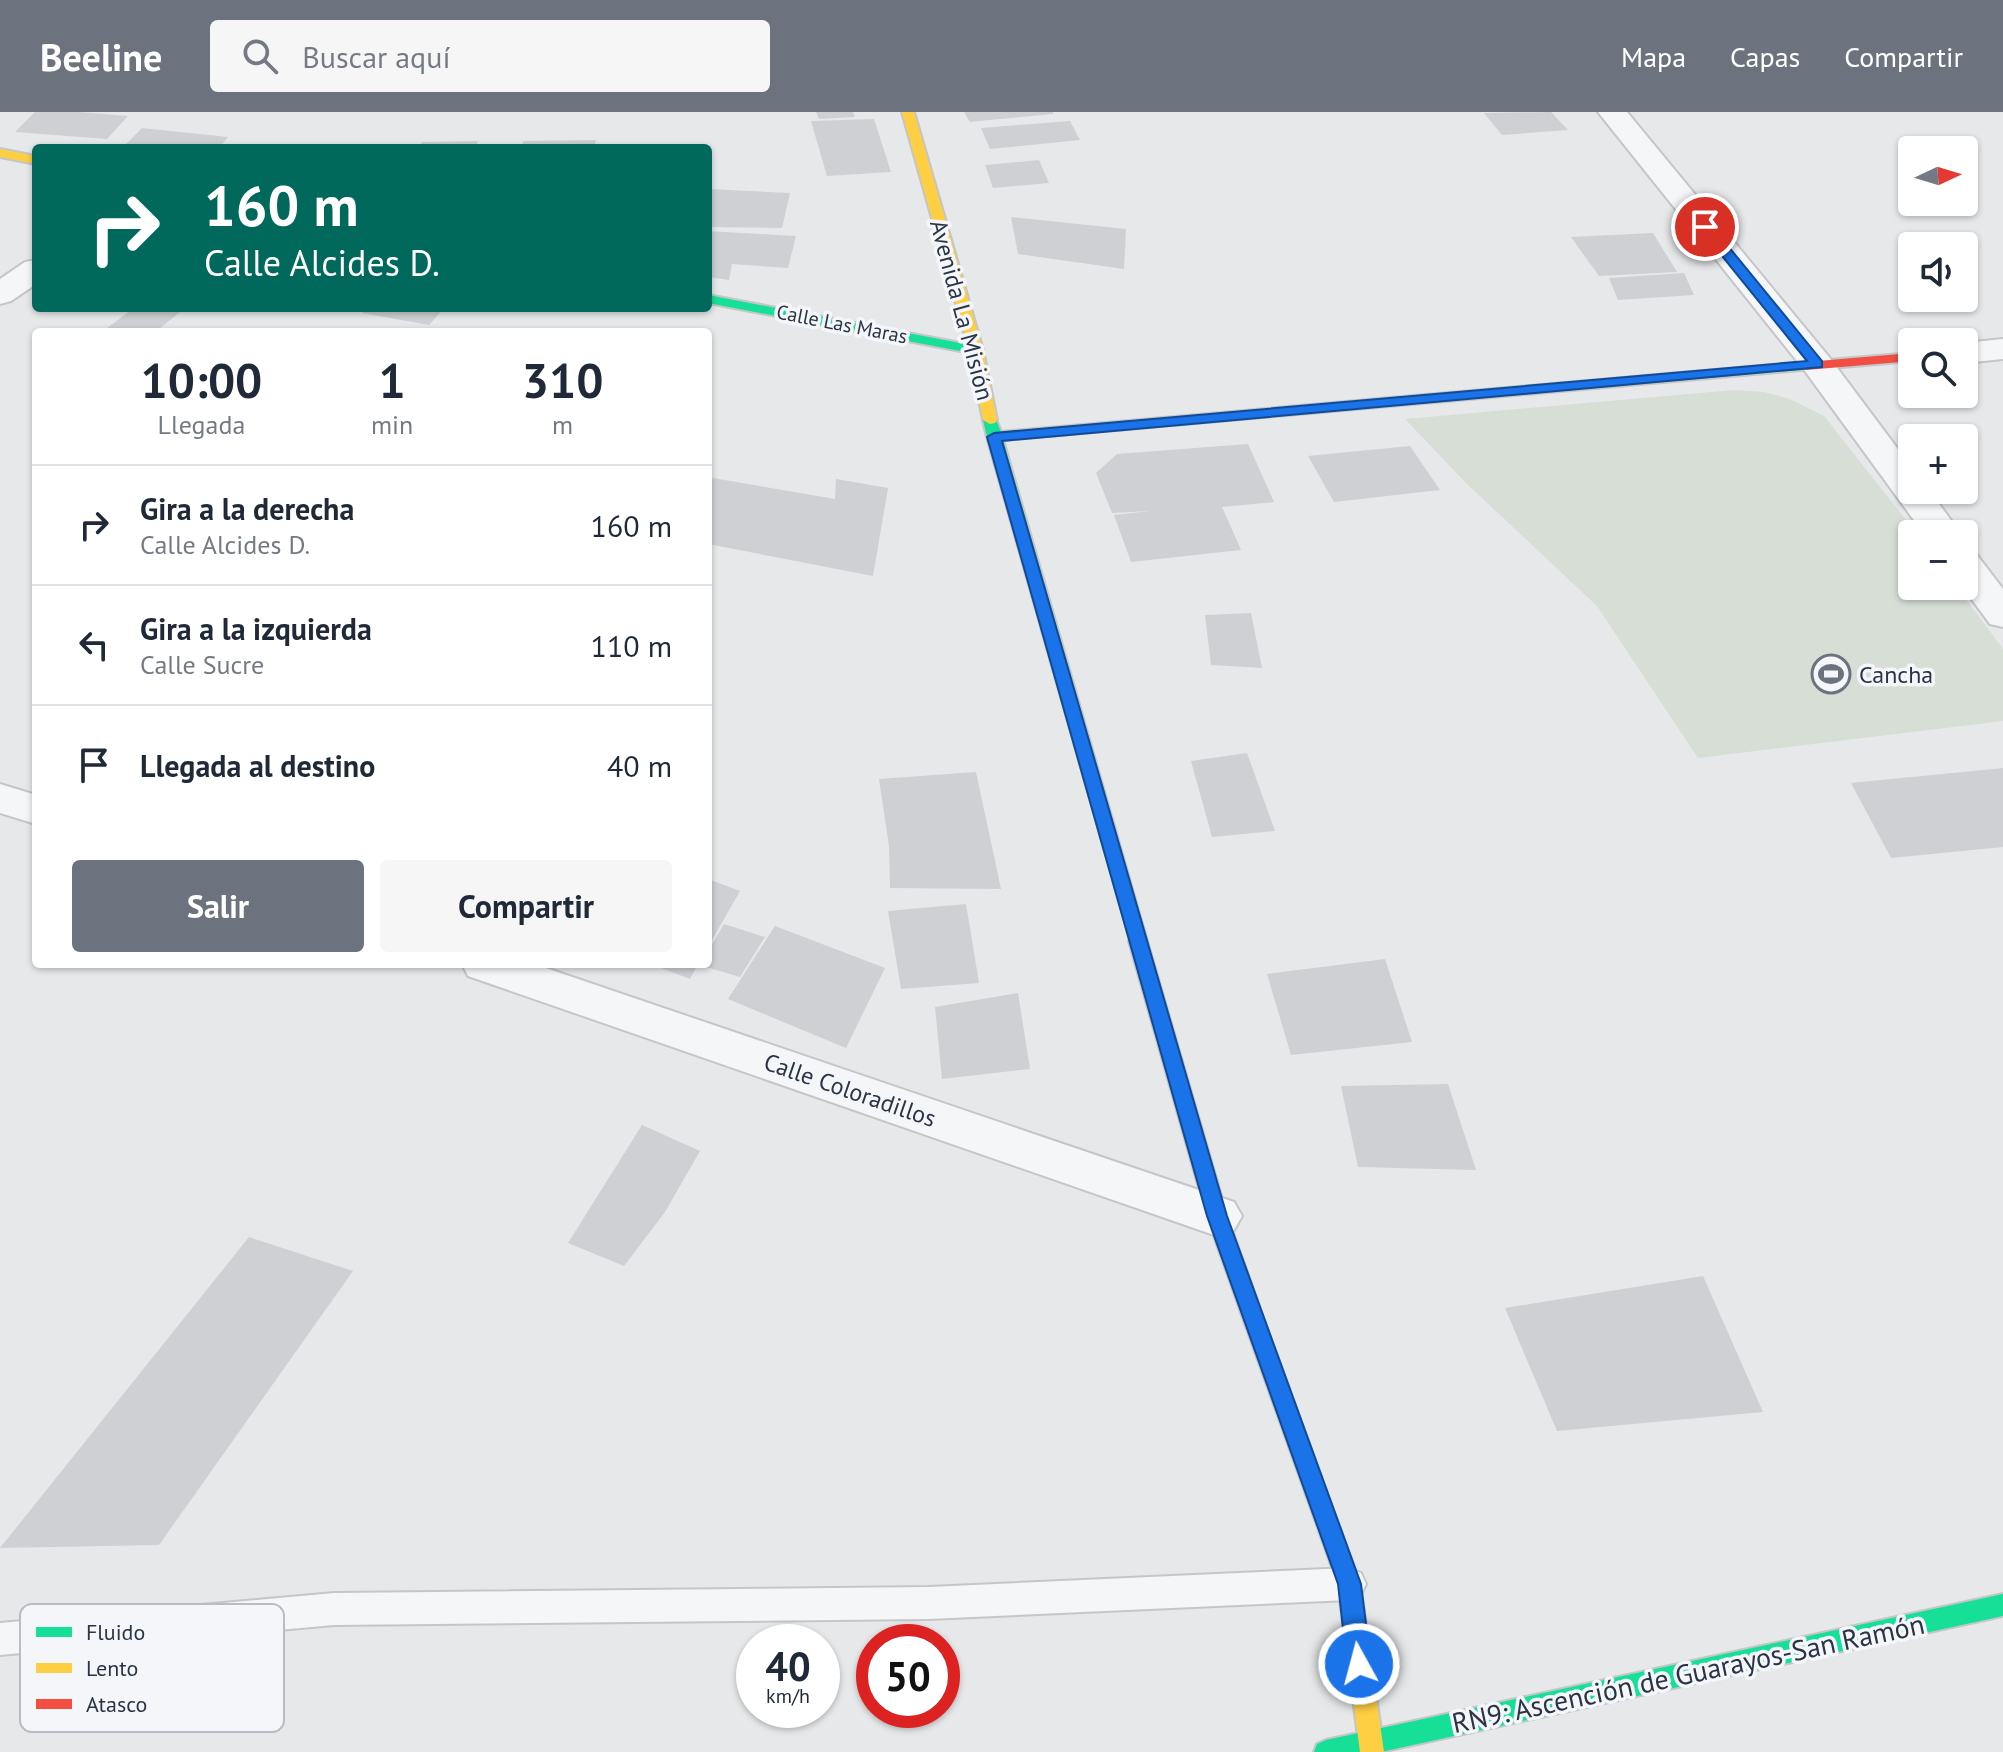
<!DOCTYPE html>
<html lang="es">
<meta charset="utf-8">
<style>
:root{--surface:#fff;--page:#f6f6f7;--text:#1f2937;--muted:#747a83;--line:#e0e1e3;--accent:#6c737f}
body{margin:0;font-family:"PT Sans",sans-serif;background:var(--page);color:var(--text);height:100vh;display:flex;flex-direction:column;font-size:30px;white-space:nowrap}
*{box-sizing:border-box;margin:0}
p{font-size:26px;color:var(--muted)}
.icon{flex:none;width:44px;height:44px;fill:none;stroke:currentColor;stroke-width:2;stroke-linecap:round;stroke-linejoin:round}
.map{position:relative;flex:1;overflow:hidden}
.details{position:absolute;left:32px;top:216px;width:680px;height:640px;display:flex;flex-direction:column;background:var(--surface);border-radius:8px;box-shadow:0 2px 6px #0004}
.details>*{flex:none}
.hud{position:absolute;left:32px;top:32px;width:680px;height:168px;border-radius:8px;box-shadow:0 2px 6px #0004;background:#00695c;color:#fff;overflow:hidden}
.needle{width:52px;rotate:86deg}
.controls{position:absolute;left:1898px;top:24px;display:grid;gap:16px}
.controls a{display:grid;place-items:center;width:80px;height:80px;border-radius:8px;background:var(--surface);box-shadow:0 2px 6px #0004;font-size:40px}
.speed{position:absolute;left:736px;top:1512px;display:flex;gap:16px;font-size:40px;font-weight:700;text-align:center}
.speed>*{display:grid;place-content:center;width:104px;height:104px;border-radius:50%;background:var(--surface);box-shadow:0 2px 6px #0004;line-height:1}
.speed small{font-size:20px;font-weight:400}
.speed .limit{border:12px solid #d22;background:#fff;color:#111}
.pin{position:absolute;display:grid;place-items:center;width:68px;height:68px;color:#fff;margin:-34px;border:4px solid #fff;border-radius:50%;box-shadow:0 2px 8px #0007}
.me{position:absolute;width:88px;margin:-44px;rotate:353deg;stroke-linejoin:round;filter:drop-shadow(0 0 6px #0008)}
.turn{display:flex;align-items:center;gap:28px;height:168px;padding:0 40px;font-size:36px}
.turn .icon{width:104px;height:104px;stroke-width:2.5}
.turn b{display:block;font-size:56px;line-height:68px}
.eta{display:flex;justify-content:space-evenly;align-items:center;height:136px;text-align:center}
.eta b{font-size:48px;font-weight:800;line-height:56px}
.action{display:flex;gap:16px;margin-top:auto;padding:16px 40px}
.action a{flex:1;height:92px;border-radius:8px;background:var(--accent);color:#fff;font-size:32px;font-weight:800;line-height:92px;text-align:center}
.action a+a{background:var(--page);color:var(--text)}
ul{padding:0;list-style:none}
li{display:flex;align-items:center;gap:24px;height:120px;padding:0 40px;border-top:2px solid var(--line)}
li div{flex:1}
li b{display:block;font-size:30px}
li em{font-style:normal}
header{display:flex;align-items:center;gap:48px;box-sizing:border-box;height:112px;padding:0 40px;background:var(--accent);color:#fff}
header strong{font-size:38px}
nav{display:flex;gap:44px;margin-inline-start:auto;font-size:28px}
.search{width:560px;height:72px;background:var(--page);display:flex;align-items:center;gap:20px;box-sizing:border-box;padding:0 28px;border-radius:8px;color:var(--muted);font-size:30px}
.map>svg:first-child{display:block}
</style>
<header>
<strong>Beeline</strong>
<div class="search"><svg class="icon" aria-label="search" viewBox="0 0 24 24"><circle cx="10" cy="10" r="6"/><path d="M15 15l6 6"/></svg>Buscar aquí</div>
<nav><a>Mapa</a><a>Capas</a><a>Compartir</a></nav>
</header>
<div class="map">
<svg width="2003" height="1640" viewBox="0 0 2003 1640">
<rect width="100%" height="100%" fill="#e6e8ea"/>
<polygon fill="#d6ded6" points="1735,278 1764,280 1790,287 1824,304 1917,422 1912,422 1912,474 1956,474 2003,537 2003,609 1698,646 1597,494 1467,372 1405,307"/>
<g fill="#ced0d3">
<polygon points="35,0 79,0 128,4 107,27 15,20"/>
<polygon points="816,0 853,0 855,5 819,7"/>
<polygon points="964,0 1053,0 1053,2 970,10"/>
<polygon points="1551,0 1568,18 1502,23 1484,1"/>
<polygon points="874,7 891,60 827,64 811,9"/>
<polygon points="1070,9 1080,28 990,37 981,16"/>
<polygon points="142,16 228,25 219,36 122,36"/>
<polygon points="596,28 594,36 520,36 524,29"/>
<polygon points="478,29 475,36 419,36 422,30"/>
<polygon points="1039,48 1049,71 993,76 985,53"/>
<polygon points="708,77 790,81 782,116 708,115"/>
<polygon points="1011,105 1126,117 1124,157 1018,142"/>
<polygon points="708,119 796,124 788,156 732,152 729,168 708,165"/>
<polygon points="1653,121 1677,160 1599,164 1571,125"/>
<polygon points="1684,161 1694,183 1618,188 1609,166"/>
<polygon points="134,196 185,196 155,220 103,219"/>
<polygon points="367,196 444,196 429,213 362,201"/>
<polygon points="1248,332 1274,390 1222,395 1241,438 1131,450 1114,403 1150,399 1112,401 1096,361 1117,342"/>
<polygon points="1410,334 1440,378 1334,390 1308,344"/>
<polygon points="713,366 835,387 836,367 888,376 873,464 708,432 708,377"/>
<polygon points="1251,501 1262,556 1211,553 1205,503"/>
<polygon points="1247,641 1275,719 1212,725 1191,649"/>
<polygon points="2003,656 2003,735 1891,746 1851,671"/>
<polygon points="976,660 1001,777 890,776 889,734 879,667"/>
<polygon points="708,767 740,779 708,835"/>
<polygon points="966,792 979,871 901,877 888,799"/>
<polygon points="724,812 765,825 740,865 699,853 708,852 708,839"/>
<polygon points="775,814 885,856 846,936 728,887"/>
<polygon points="1385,847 1412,930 1291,943 1267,862"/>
<polygon points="651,852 698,852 690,867"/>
<polygon points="1018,881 1030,957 942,967 935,895"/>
<polygon points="1448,972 1476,1058 1358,1055 1341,974"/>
<polygon points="642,1013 700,1039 665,1100 624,1154 568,1131"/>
<polygon points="249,1125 353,1159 159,1433 0,1436"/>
<polygon points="1703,1164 1763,1300 1557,1319 1505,1196"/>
</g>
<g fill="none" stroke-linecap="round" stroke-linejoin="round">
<g stroke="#c4c6c8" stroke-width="4">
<polygon id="lane" points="1349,1456 1361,1461 1366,1472 1361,1483 1349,1488 929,1507 334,1513 0,1543 0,1511 334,1481 929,1475"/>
</g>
<g stroke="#c4c6c8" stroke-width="4">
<g id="street">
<polygon points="1598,0 1627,0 1829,245 1912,356 1912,378 1929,378 1961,422 1924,422 1805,259"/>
<polygon points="36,148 36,172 11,189 0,192 0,167 25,150"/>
<polygon points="2003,227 2003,247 1964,251 1964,231"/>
<polygon points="1964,440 1977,443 2003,477 2003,515 1990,512 1962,474"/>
<polygon points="0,672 36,683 36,712 0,701"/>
<polygon points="462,852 534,852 1234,1090 1242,1104 1234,1118 1217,1124 468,864"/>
</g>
</g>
<g stroke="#c4c6c8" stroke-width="4">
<g id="fast">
<polygon points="708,183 976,234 983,238 976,242 708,191"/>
<polygon points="1806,250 1813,254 1811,257 1003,328 1147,829 1138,836 1132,834 987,325 983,308 985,305 995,305 1001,320"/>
<polygon points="2003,1482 2003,1504 1381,1640 1314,1640 1317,1632 1326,1628"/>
</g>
</g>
<g stroke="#c4c6c8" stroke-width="4">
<g id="slow">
<polygon points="902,0 914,0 983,238 997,308 995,311 990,312 983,308 969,238"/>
<polygon points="0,37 36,44 36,52 0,45"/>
<polygon points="1251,1191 1258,1194 1261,1200 1360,1472 1384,1640 1360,1640 1338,1472 1241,1200 1244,1194"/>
</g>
</g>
<g stroke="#c4c6c8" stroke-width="4">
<g id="jam">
<polygon points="1912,241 1912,249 1806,258 1799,254 1806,250"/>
<polygon points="1138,822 1147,829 1227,1104 1261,1200 1258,1206 1251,1209 1244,1206 1241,1200 1207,1104 1129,829"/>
</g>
</g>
<use href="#lane" fill="#f5f6f7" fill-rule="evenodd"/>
<use href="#street" fill="#f5f6f7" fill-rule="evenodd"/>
<use href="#fast" fill="#16e098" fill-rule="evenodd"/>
<use href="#slow" fill="#ffcf43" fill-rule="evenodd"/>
<use href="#jam" fill="#f24e42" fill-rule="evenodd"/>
</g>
<polygon fill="#1a73e8" stroke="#114b97" stroke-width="2" points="1705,111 1710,112 1822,249 1822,255 1002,329 1227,1104 1361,1472 1371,1552 1368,1560 1359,1563 1351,1560 1347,1552 1338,1472 1207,1104 987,325 994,321 1807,249 1701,118 1699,115"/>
<defs>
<g id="stadium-ring" transform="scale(2)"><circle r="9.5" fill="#f4f6f9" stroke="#6c737f" stroke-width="1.5"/><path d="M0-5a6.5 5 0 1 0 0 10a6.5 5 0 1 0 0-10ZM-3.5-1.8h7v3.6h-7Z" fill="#6c737f"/></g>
</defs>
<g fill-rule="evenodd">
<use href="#stadium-ring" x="1831" y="562"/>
</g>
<g text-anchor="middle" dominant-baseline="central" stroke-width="7" stroke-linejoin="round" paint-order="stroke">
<g font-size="20" fill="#2b3445" stroke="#f4f6f9">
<text transform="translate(842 212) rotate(11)">Calle Las Maras</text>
</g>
<g font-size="24" fill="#2b3445" stroke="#f4f6f9">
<text transform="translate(962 198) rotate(75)">Avenida La Misión</text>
<text transform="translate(850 978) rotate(19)">Calle Coloradillos</text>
</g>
<g font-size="24" fill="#2b3445" stroke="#f4f6f9" text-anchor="start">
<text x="1859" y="562">Cancha</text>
</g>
<g font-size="28" fill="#2b3445" stroke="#f4f6f9">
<text transform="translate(1688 1561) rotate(-12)">RN9: Ascención de Guarayos-San Ramón</text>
</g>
</g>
<rect x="20" y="1492" width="264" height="128" rx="12" fill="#f4f6f9" stroke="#b8bcc3" stroke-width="2"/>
<rect x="36" y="1515" width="36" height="10" fill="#16e098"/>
<rect x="36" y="1551" width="36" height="10" fill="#ffcf43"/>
<rect x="36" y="1587" width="36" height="10" fill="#f24e42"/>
<g font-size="22" fill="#2b3445">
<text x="86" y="1528">Fluido</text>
<text x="86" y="1564">Lento</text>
<text x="86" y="1600">Atasco</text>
</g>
</svg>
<div class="controls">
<a><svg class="needle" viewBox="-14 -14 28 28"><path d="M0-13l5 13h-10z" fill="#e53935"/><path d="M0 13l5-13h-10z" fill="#747a83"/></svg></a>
<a><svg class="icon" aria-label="sound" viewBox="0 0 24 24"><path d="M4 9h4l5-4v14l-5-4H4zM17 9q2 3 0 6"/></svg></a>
<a><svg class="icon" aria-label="search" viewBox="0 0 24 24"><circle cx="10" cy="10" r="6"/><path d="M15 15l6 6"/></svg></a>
<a>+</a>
<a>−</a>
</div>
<div class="speed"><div>40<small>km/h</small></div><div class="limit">50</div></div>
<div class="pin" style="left:1705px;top:115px;background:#d93025"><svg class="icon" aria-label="arrive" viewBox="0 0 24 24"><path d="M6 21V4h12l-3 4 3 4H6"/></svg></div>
<svg class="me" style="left:1359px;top:1552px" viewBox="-20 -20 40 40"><circle r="17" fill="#1a73e8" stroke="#fff" stroke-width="3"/><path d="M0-11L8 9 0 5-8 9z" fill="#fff"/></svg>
<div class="hud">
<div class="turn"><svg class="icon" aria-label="right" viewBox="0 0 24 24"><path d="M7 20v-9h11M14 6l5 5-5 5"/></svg><div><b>160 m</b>Calle Alcides D.</div></div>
</div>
<section class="details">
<div class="eta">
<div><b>10:00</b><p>Llegada</p></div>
<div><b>1</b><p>min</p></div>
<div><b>310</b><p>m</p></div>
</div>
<ul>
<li><svg class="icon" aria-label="right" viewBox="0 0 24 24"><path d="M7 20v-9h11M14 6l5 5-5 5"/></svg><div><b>Gira a la derecha</b><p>Calle Alcides D.</p></div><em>160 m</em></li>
<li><svg class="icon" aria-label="left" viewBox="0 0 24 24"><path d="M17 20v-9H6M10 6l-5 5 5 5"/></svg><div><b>Gira a la izquierda</b><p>Calle Sucre</p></div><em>110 m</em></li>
<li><svg class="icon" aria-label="arrive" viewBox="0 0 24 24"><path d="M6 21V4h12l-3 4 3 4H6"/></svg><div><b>Llegada al destino</b></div><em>40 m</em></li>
</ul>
<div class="action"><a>Salir</a><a>Compartir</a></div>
</section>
</div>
